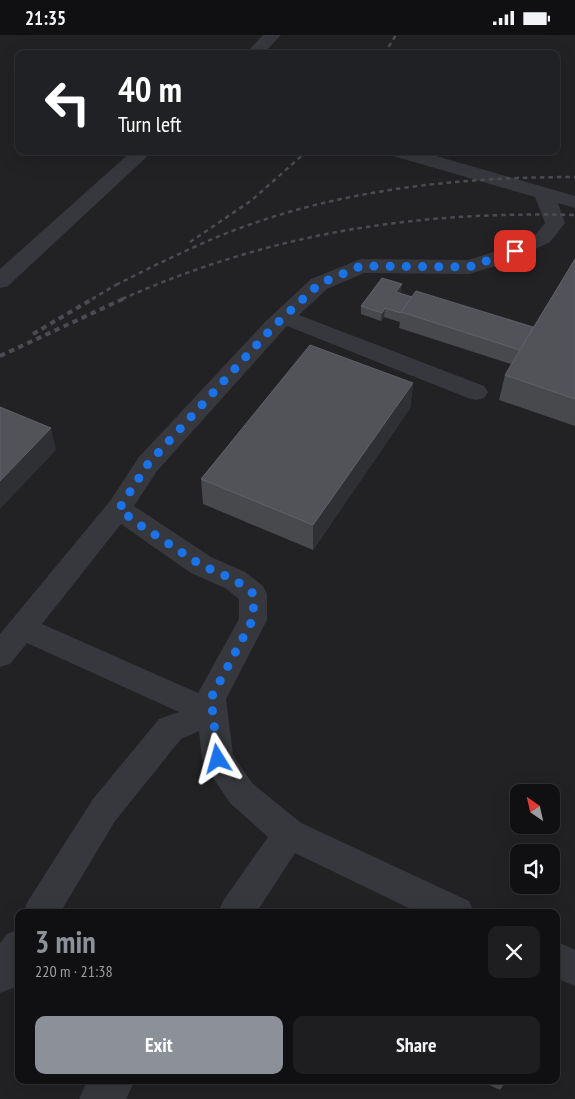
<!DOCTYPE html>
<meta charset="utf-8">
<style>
:root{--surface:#101012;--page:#1e1e20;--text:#f1f3f6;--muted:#9c9d9f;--line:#303032;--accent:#8c9099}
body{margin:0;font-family:"PT Sans Narrow",sans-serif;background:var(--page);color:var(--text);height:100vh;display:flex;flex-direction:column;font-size:19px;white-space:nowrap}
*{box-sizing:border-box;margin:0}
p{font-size:16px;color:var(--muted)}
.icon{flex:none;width:28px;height:28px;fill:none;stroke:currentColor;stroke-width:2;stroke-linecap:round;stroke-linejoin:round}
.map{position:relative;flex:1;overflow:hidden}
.side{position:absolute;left:15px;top:874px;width:545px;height:175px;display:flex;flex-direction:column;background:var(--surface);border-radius:10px;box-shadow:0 5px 20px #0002,0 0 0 1px var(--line)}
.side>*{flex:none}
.guide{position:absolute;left:15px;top:15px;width:545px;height:105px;border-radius:10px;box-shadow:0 5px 20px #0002,0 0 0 1px var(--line);background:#202124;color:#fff;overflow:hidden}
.needle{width:32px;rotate:326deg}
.controls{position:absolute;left:510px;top:749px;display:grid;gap:10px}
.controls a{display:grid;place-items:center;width:50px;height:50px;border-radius:10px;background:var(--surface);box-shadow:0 5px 20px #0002,0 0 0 1px var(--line);font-size:25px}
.pin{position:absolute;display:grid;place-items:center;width:42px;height:42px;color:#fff;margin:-21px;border-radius:10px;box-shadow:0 2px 8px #0006}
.me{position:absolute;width:55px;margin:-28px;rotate:352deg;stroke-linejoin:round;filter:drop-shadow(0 0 4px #0008)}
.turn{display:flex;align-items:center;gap:18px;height:105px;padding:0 20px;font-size:22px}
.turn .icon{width:65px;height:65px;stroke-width:2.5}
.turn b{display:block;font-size:35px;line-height:42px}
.round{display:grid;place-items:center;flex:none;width:52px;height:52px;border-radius:10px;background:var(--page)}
.head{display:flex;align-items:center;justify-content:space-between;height:85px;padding:0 20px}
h1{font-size:30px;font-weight:700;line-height:38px;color:var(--accent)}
.button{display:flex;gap:10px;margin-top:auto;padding:10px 20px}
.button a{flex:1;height:58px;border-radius:10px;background:var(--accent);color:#fff;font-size:20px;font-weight:700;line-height:58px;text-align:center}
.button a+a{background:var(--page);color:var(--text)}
.status{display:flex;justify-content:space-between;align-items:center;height:35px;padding:0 25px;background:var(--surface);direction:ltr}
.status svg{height:14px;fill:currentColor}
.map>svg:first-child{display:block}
</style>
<div class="status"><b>21:35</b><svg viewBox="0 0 49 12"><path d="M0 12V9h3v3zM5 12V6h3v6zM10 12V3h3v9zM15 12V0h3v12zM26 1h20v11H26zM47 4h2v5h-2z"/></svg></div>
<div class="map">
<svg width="575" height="1064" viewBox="0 0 575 1064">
<rect width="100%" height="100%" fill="#161618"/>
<path fill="#222225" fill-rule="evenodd" d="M 0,0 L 575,0 L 575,1064 L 0,1064 ZM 19,19 L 556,19 L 556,116 L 19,116 ZM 519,758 L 551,758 L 551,790 L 519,790 ZM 519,818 L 551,818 L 551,850 L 519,850 ZM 19,878 L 556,878 L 556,1045 L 19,1045 Z"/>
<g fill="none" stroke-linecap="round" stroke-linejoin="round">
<g fill="#37383d" fill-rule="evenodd">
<polygon points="263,0 281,0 263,19 245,19"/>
<polygon points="132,116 153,116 8,251 0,253 0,234"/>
<path d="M 388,116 L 419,116 L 575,161 L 575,173 L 558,168 L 565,188 L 550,207 L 509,227 L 469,239 L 364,238 L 327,254 L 299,280 L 484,351 L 488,357 L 484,363 L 476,365 L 468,363 L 287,291 L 157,436 L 134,471 L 211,522 L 245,537 L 263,551 L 267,559 L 267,585 L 226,664 L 233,720 L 252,748 L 301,788 L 469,866 L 474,878 L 419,878 L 295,818 L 256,878 L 218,878 L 223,866 L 268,802 L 230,768 L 207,734 L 202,724 L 199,696 L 181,704 L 115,786 L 60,878 L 23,878 L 28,866 L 93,764 L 159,684 L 179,677 L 27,608 L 10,629 L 0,632 L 0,599 L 110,466 L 139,422 L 265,287 L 311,244 L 361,224 L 468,225 L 493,217 L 536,199 L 545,188 L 535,162 L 390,120 ZM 121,489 L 191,538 L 225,553 L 239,564 L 239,584 L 198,658 L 42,589 Z"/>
<polygon points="19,894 19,943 13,953 0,958 0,908 7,899"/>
<polygon points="556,906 575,915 575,951 556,943"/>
<polygon points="93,1045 135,1045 126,1064 79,1064 85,1051"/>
</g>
<g stroke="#4a4c52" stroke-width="2.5" stroke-dasharray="4.5 4" stroke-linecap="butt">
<polyline points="384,19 396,0"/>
<polyline points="190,207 252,165 307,116"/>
<path d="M 116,250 C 151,232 186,215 222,200 C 334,155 455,142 575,142"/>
<polyline points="92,264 121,247"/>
<path d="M 122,264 C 272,198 413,176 575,180"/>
</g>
<g stroke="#4a4c52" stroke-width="4" stroke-dasharray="5.5 4.5" stroke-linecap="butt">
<polyline points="33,299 94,263"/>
<polyline points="0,321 125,263"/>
</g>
</g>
<g fill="#47494d">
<polygon points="575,224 575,391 499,365 505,340 511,329 399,293 400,287 384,282 381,286 361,279 361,271 401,258 400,259 412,262 533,292"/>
<polygon points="413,348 410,373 313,515 203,469 201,444"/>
<polygon points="479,1045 507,1045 500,1055"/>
</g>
<g fill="#2f3033">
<polygon points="402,249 401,258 395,266 396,257"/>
<polygon points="385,273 384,282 381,286 382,278"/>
<polygon points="413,348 410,373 313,515 313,490"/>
<polygon points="51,393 56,415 0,474 0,446"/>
</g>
<g fill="#525359" stroke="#5f6168">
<polygon points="575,224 575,364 505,340"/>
<polygon points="382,243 402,249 396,257 412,262 401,278 385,273 382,278 361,271"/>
<polygon points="416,256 533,292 520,315 401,277"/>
<polygon points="310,310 413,348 313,490 201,444"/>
<polygon points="0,372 51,393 0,446"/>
</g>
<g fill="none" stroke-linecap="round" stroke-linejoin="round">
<polyline stroke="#1a73e8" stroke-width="9" stroke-dasharray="0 16.2" points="218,724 211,663 253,584 254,559 235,545 201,530 137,488 119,474 148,429 273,292 319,249 361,231 469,232 515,216"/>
</g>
</svg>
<div class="controls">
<a><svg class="needle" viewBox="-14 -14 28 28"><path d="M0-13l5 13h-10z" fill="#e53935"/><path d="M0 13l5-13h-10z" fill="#9c9d9f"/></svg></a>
<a><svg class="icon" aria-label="sound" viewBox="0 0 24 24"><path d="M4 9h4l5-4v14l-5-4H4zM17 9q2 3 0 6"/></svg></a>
</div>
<div class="pin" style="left:515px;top:216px;background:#d93025"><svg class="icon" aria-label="arrive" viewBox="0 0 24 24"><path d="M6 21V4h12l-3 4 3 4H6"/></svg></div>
<svg class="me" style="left:218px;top:724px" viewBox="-20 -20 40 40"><path d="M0-17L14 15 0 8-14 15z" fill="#1a73e8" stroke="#fff" stroke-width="4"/></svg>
<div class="guide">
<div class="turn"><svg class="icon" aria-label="left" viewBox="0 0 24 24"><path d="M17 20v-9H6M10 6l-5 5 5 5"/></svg><div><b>40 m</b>Turn left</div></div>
</div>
<section class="side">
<div class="head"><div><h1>3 min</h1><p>220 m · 21:38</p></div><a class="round"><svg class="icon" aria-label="close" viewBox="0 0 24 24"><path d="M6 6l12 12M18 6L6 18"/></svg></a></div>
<div class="button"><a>Exit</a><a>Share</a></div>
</section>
</div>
